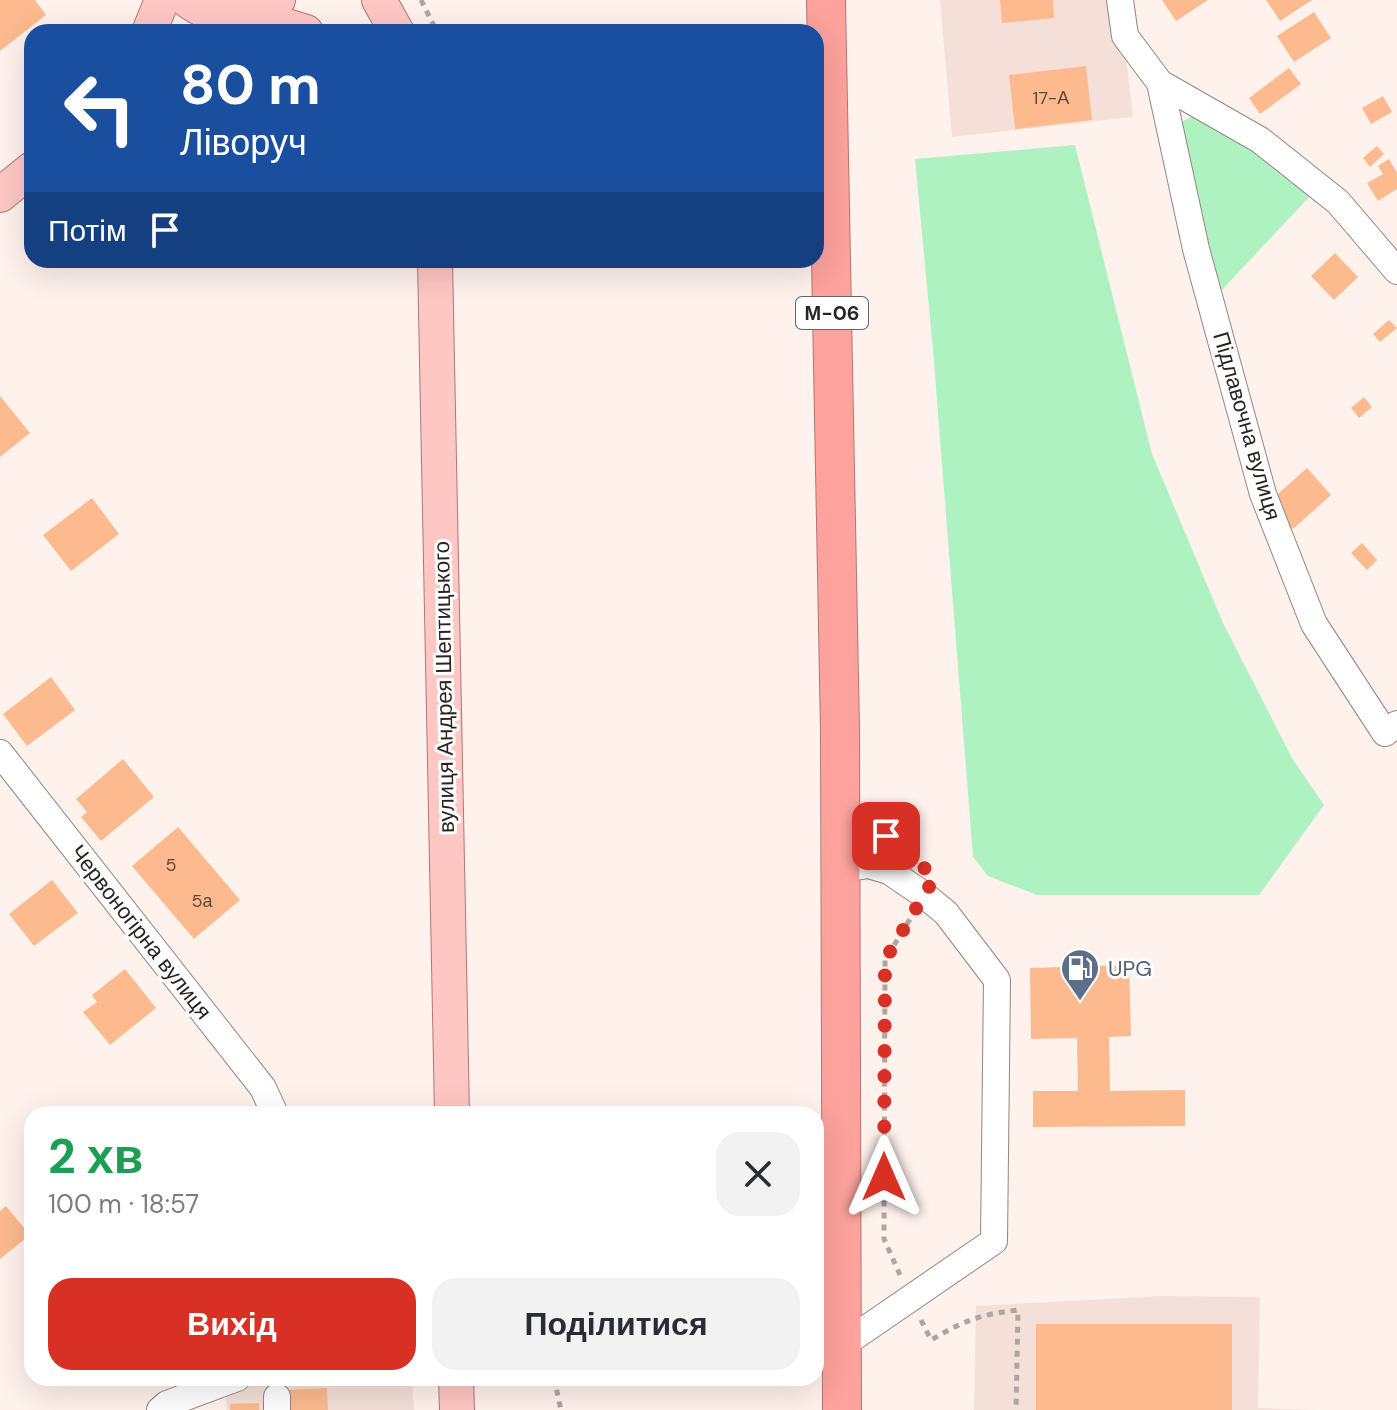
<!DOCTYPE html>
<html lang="uk">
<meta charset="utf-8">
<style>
:root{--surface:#fff;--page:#f2f2f3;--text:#2b2b33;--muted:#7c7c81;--accent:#d93025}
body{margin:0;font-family:"DM Sans",sans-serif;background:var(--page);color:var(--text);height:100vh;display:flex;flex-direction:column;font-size:30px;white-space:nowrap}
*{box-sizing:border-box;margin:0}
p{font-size:26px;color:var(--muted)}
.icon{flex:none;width:44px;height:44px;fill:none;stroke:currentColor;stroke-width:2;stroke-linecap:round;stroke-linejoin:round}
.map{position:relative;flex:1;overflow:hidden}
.drawer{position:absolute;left:24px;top:1106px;width:800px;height:280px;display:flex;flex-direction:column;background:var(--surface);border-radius:24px;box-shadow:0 8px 32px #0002}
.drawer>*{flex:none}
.banner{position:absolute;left:24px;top:24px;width:800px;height:244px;border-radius:24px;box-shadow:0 8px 32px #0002;background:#1a4fa0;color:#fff;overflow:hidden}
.pin{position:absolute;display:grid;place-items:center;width:68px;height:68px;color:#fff;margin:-34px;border-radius:16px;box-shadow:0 4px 12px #0006}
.me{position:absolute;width:88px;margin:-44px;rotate:0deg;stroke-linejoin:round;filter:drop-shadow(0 0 6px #0008)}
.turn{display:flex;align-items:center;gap:28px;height:168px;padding:0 24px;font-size:36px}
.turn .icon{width:104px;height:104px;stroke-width:2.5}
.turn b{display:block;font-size:56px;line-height:68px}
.then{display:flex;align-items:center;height:76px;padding:0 24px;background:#0003;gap:16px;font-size:30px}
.round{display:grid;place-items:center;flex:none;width:84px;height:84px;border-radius:24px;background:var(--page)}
.head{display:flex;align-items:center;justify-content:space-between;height:136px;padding:0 24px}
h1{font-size:48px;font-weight:700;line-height:60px;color:#1e9e55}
.primary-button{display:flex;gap:16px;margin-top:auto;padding:16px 24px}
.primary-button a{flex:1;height:92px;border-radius:24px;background:var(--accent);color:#fff;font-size:32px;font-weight:700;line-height:92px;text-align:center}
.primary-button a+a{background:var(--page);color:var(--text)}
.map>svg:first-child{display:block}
</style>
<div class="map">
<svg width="1397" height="1410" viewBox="0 0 1397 1410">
<rect width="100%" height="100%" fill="#fff1ec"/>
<g fill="#f4e0d8">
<polygon points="940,0 1119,0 1133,117 952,137"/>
<polygon points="1164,1296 1260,1297 1258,1408 1317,1410 974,1410 976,1306"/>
<polygon points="272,1378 412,1378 414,1410 227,1410 226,1394"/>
</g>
<g fill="#aef2c2">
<polygon points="1193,116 1266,158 1312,194 1219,293 1181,122"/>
<polygon points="1075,145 1152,454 1223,623 1292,758 1324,805 1259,895 1037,895 988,876 973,857 933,350 915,159"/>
</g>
<g fill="#fdba8e">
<polygon points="0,0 35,0 46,15 0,51"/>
<polygon points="1000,0 1053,0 1054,18 1002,23"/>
<polygon points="1162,0 1208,0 1176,21"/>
<polygon points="1266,0 1312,0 1280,21"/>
<polygon points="1314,12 1331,38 1294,62 1277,36"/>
<polygon points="1086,66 1092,120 1015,129 1009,75"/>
<polygon points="1289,68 1301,84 1260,114 1249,98"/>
<polygon points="1383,96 1392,112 1371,124 1362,108"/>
<polygon points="1377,146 1384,154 1370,167 1363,158"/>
<polygon points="1389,159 1397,173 1397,189 1378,201 1367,183 1383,174 1378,166"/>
<polygon points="1335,253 1358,277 1334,300 1311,276"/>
<polygon points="1389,320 1397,328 1380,342 1373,334"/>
<polygon points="0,396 30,433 0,457"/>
<polygon points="1364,397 1372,407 1359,418 1351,408"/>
<polygon points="1307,468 1331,495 1293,529 1269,502"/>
<polygon points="92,498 119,534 71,571 43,535"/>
<polygon points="1362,543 1377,560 1367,570 1351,553"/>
<polygon points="51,677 75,710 27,746 3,714"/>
<polygon points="123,759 154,797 101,841 81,817 87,812 76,799"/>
<polygon points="178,827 240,900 194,939 132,866"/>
<polygon points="52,880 78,913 34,946 9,914"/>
<polygon points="1129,965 1131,1036 1109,1037 1110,1091 1185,1090 1185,1126 1033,1127 1033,1091 1078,1091 1077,1038 1031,1039 1030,968"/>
<polygon points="125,969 156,1008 110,1045 83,1012 97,1002 92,995"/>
<polygon points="6,1206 30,1235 0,1259 0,1211"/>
<rect x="1036" y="1324" width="196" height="86"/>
<polygon points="327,1388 328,1410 284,1410 284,1390"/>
<polygon points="259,1403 259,1410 230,1410 230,1404"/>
</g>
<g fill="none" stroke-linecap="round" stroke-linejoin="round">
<g stroke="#958680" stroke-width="28">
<g id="minor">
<polyline points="1120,0 1125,36 1160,83 1260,140 1338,202 1397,271"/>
<polyline points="1160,83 1196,249 1263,494 1314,624 1385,733 1397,724"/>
<polyline points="0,753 263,1088 275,1114"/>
<polyline points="841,869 869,865 889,871 924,895 946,913 997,980 994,1241 841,1346"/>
<polyline points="277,1397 277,1410"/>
<polyline points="160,1410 167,1404 237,1378"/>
</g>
</g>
<g stroke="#b37672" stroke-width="36">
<g id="major">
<path d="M 187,0 C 214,20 252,25 278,0"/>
<polyline points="379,0 397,32"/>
<polyline points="251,15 306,32"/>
<polyline points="149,32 162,0"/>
<polyline points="0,195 32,169"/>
<polyline points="435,260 452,1114"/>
<polyline points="456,1378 457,1410"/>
</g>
</g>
<g stroke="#b37672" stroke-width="40">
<polyline id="highway" points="826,0 840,731 842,1410"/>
</g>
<g stroke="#b0a5a2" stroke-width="5" stroke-dasharray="6 6" stroke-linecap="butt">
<polyline points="421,0 437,32"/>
<polyline points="886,836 898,846"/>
<polyline points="900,1275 884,1239 885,960 912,916"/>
<path d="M 921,1320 L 931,1340 C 963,1321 981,1314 1018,1310 L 1016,1410"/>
<polyline points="554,1378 561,1410"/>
</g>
<use href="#minor" stroke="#fff" stroke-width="26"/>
<use href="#major" stroke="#fec7c4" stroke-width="34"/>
<use href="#highway" stroke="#fda29d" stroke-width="38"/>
</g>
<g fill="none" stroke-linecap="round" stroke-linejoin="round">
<polyline stroke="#d93025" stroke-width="14" stroke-dasharray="0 25.2" points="884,1177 885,960 935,877 886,836"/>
</g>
<defs>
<g id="fuel-pin" transform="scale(2)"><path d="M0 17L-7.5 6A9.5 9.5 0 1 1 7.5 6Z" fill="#5c6f8a" stroke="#fff"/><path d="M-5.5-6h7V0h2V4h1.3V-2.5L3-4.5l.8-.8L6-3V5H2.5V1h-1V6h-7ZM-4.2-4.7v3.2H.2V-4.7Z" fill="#fff"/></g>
</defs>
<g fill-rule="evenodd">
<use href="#fuel-pin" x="1080" y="968"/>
</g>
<g text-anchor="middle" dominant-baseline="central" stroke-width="6" stroke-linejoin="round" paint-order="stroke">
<g font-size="18" fill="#5e493c">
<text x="1051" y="98">17-А</text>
<text x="171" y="865">5</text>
<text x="202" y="901">5а</text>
</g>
<rect fill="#fff" stroke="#696564" stroke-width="2" x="796" y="297" width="72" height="32" rx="6"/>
<g font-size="20" font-weight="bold" fill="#292321">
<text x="832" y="313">М-06</text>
</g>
<g font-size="22" fill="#292321" stroke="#fff">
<text transform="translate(1247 426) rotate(74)">Підлавочна вулиця</text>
<text transform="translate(444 687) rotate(-91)">вулиця Андрея Шептицького</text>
<text transform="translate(141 932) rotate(52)">Червоногірна вулиця</text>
</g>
<g font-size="22" fill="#4e5e75" stroke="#fff" text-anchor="start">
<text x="1108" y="968">UPG</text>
</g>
</g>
</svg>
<div class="pin" style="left:886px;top:836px;background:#d93025"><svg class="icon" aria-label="arrive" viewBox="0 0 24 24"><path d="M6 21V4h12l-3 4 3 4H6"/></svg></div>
<svg class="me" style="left:884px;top:1177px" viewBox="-20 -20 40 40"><path d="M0-17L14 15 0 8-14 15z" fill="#d93025" stroke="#fff" stroke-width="4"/></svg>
<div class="banner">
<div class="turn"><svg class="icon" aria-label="left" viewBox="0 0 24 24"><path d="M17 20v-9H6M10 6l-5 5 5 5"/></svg><div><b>80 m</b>Ліворуч</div></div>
<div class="then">Потім<svg class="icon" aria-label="arrive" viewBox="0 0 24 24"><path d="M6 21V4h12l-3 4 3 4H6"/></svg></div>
</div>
<section class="drawer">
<div class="head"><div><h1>2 хв</h1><p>100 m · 18:57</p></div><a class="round"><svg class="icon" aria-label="close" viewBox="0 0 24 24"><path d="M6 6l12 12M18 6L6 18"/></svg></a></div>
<div class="primary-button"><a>Вихід</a><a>Поділитися</a></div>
</section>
</div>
